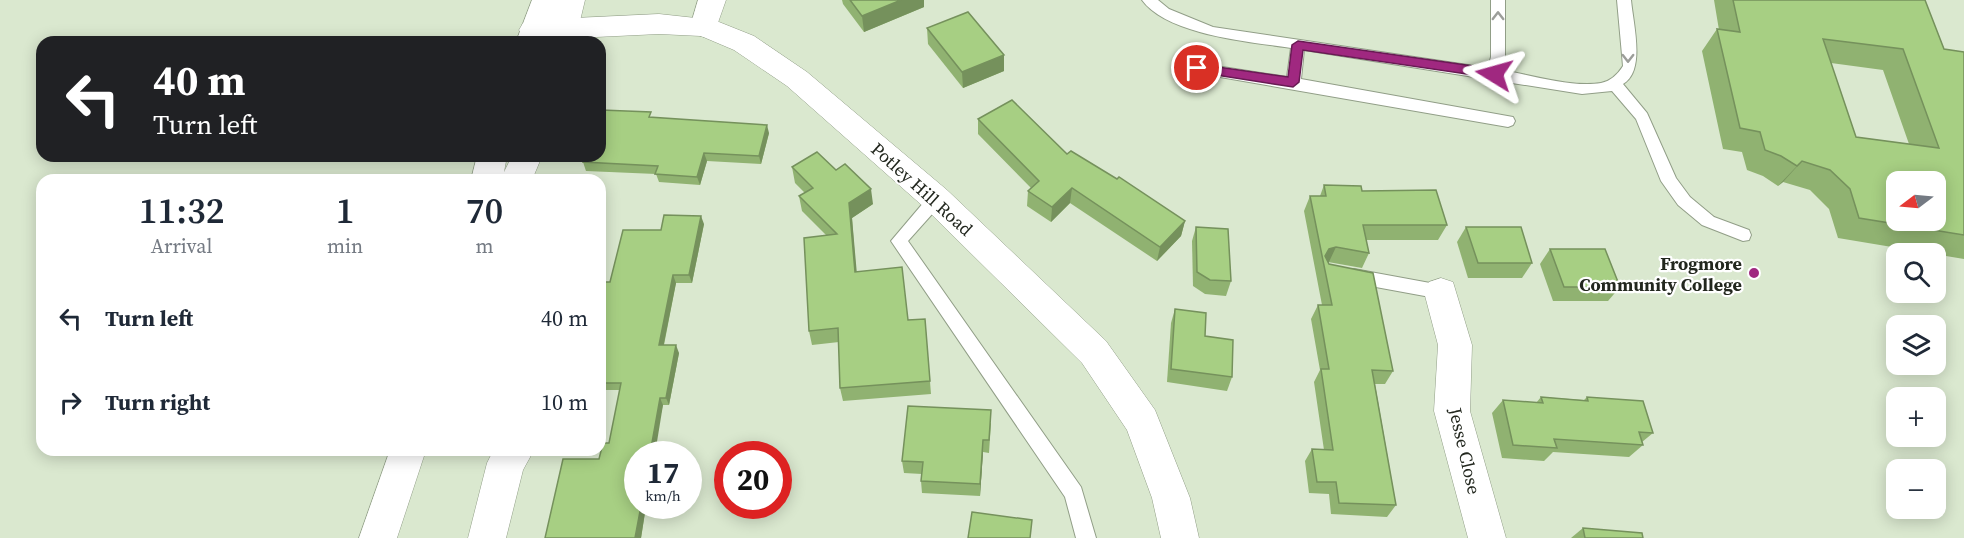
<!DOCTYPE html>
<meta charset="utf-8">
<style>
:root{--surface:#fff;--page:#f6f6f7;--text:#1f2937;--muted:#747a83}
body{margin:0;font-family:"Source Serif 4",serif;background:var(--page);color:var(--text);height:100vh;display:flex;flex-direction:column;font-size:22px;white-space:nowrap}
*{box-sizing:border-box;margin:0}
p{font-size:20px;color:var(--muted)}
.icon{flex:none;width:33px;height:33px;fill:none;stroke:currentColor;stroke-width:2;stroke-linecap:round;stroke-linejoin:round}
.map{position:relative;flex:1;overflow:hidden}
.sheet{position:absolute;left:36px;top:174px;width:570px;height:282px;display:flex;flex-direction:column;background:var(--surface);border-radius:18px;box-shadow:0 3px 15px #0003}
.sheet>*{flex:none}
.banner{position:absolute;left:36px;top:36px;width:570px;height:126px;border-radius:18px;box-shadow:0 3px 15px #0003;background:#202124;color:#fff;overflow:hidden}
.needle{width:39px;rotate:254deg}
.controls{position:absolute;left:1886px;top:171px;display:grid;gap:12px}
.controls a{display:grid;place-items:center;width:60px;height:60px;border-radius:12px;background:var(--surface);box-shadow:0 3px 15px #0003;font-size:30px}
.speed{position:absolute;left:624px;top:441px;display:flex;gap:12px;font-size:30px;font-weight:700;text-align:center}
.speed>*{display:grid;place-content:center;width:78px;height:78px;border-radius:50%;background:var(--surface);box-shadow:0 3px 15px #0003;line-height:1}
.speed small{font-size:15px;font-weight:400}
.speed .limit{border:9px solid #d22;background:#fff;color:#111}
.pin{position:absolute;display:grid;place-items:center;width:51px;height:51px;color:#fff;margin:-26px;border:3px solid #fff;border-radius:50%;box-shadow:0 2px 6px #0007}
.me{position:absolute;width:66px;margin:-33px;rotate:278deg;stroke-linejoin:round;filter:drop-shadow(0 0 4px #0008)}
.turn{display:flex;align-items:center;gap:21px;height:126px;padding:0 18px;font-size:27px}
.turn .icon{width:78px;height:78px;stroke-width:2.5}
.turn b{display:block;font-size:42px;line-height:51px}
.eta{display:flex;justify-content:space-evenly;align-items:center;height:102px;text-align:center}
.eta b{font-size:36px;font-weight:600;line-height:42px}
ul{padding:0;list-style:none}
li{display:flex;align-items:center;gap:18px;height:84px;padding:0 18px}
li div{flex:1}
li b{display:block;font-size:22px}
li em{font-style:normal}
.map>svg:first-child{display:block}
</style>
<div class="map">
<svg width="1964" height="538" viewBox="0 0 1964 538">
<rect width="100%" height="100%" fill="#dae8cf"/>
<g fill="none" stroke-linecap="round" stroke-linejoin="round">
<g stroke="#919e87" stroke-width="2">
<g id="service">
<path d="M 1142,0 L 1158,0 L 1169,9 L 1213,27 L 1488,68 L 1491,57 L 1491,0 L 1505,0 L 1505,57 L 1502,70 C 1531,75 1573,88 1601,83 C 1611,81 1618,74 1623,66 L 1617,0 L 1631,0 C 1633,23 1646,71 1623,84 L 1647,113 L 1676,178 L 1690,197 L 1714,217 L 1749,230 L 1751,235 L 1749,240 L 1743,241 L 1702,225 L 1678,205 L 1661,181 L 1636,119 L 1612,91 L 1582,94 L 1304,50 L 1301,79 L 1513,117 L 1515,121 L 1513,125 L 1508,127 L 1197,73 L 1190,68 L 1197,63 L 1287,77 L 1291,48 C 1251,42 1167,35 1142,0 Z"/>
<polygon points="936,193 942,195 944,199 942,203 908,241 1081,487 1096,538 1076,538 1065,497 891,241 930,195"/>
<polygon points="1354,269 1441,285 1447,287 1449,292 1447,297 1441,299 1354,283 1348,281 1346,276 1348,271"/>
</g>
</g>
<g stroke="#919e87" stroke-width="1">
<g id="minor">
<polygon points="698,0 726,0 714,34 704,37 694,34 690,27"/>
<polygon points="1441,278 1453,282 1472,345 1470,411 1506,538 1468,538 1434,411 1438,345 1424,292 1429,282"/>
<polygon points="534,450 523,470 506,538 468,538 487,463 493,451"/>
</g>
</g>
<g stroke="#919e87" stroke-width="1">
<polygon id="tertiary" points="659,14 714,20 754,36 807,72 947,190 1106,341 1155,410 1190,498 1199,538 1161,538 1152,498 1127,430 1082,363 925,208 787,86 734,50 701,36 659,34 533,40 523,37 519,30 523,23 533,20"/>
</g>
<g stroke="#919e87" stroke-width="1">
<g id="secondary">
<polygon points="532,0 585,0 575,42 547,42 553,19 544,42 516,42"/>
<polygon points="477,156 507,156 504,172 512,156 542,156 532,180 471,180"/>
<polygon points="390,450 426,450 397,538 359,538"/>
</g>
</g>
<use href="#service" fill="#fff" fill-rule="evenodd"/>
<use href="#minor" fill="#fff" fill-rule="evenodd"/>
<use href="#tertiary" fill="#fff" fill-rule="evenodd"/>
<use href="#secondary" fill="#fff" fill-rule="evenodd"/>
</g>
<g fill="#90b271" fill-rule="evenodd">
<polygon points="842,0 924,0 924,7 864,32 843,4"/>
<path d="M 1714,0 L 1925,0 L 1944,49 L 1964,52 L 1964,259 L 1838,238 L 1829,209 L 1810,190 L 1783,182 L 1778,186 L 1763,176 L 1747,170 L 1742,152 L 1723,149 L 1702,51 L 1717,29 L 1719,30 ZM 1831,63 L 1883,70 L 1909,144 L 1856,137 Z"/>
<polygon points="927,28 1004,71 963,88 928,44"/>
<polygon points="653,118 769,133 761,164 707,161 700,185 659,182 656,174 586,171 583,162"/>
<polygon points="978,119 1185,221 1181,236 1157,261 1070,203 1051,222 1027,206 1028,191 1031,188 978,134"/>
<polygon points="792,167 836,170 873,204 852,218 856,272 908,320 925,319 931,394 843,401 840,388 839,342 812,345 809,331 826,235 802,211 799,196 805,193 795,183"/>
<polygon points="1324,185 1362,191 1447,225 1438,240 1366,240 1369,253 1362,268 1328,262 1393,371 1385,384 1375,384 1396,505 1387,517 1331,514 1329,494 1309,493 1305,461 1312,449 1324,450 1314,382 1320,370 1311,319 1318,305 1322,305 1304,211 1310,196 1320,196"/>
<polygon points="704,224 692,283 676,283 664,345 679,353 669,405 663,405 638,506 646,506 641,538 599,459 609,443 620,390 600,390 600,282 610,282 661,230"/>
<polygon points="1196,227 1231,281 1226,296 1205,294 1193,286 1192,241"/>
<polygon points="1466,227 1532,263 1522,278 1468,278 1457,242"/>
<polygon points="1550,249 1620,287 1608,301 1553,301 1540,264"/>
<polygon points="1175,309 1205,336 1232,377 1227,391 1167,382 1171,323"/>
<polygon points="1541,397 1584,400 1587,397 1653,433 1642,442 1643,445 1629,457 1553,452 1544,461 1502,458 1492,413 1503,400 1536,403"/>
<polygon points="991,423 989,453 983,452 980,496 922,493 921,481 922,474 904,473 902,461"/>
<polygon points="1583,528 1643,538 1571,538"/>
</g>
<g fill="#75915c">
<polygon points="901,0 924,0 924,7 864,32 862,16"/>
<polygon points="1004,55 1004,71 963,88 962,72"/>
<polygon points="767,125 769,133 761,164 759,156"/>
<polygon points="704,153 707,161 700,185 697,177"/>
<polygon points="1802,161 1783,182 1778,186 1797,166"/>
<polygon points="1072,188 1070,203 1051,222 1052,207"/>
<polygon points="871,189 873,204 852,218 858,286 855,272 849,203"/>
<polygon points="701,216 704,224 692,283 689,275"/>
<polygon points="1185,221 1181,236 1157,261 1160,247"/>
<polygon points="1336,247 1329,262 1323,264 1323,261 1329,249"/>
<polygon points="673,275 676,283 662,353 659,345"/>
<polygon points="676,345 679,353 669,405 666,398"/>
<polygon points="660,398 663,405 655,454 650,454"/>
<polygon points="983,440 983,452 980,496 980,484"/>
<polygon points="641,506 646,506 641,538 635,538"/>
</g>
<g fill="#a7cf83" stroke="#75915c" stroke-width="1.5" fill-rule="evenodd">
<polygon points="850,0 901,0 862,16"/>
<path d="M 1733,0 L 1925,0 L 1944,49 L 1964,52 L 1964,235 L 1859,218 L 1850,189 L 1830,170 L 1802,161 L 1797,166 L 1781,156 L 1765,150 L 1760,132 L 1740,128 L 1717,29 L 1740,32 ZM 1823,39 L 1903,49 L 1939,148 L 1856,137 ZM 1896,182 L 1935,182 L 1935,220 L 1896,220 Z"/>
<polygon points="968,12 1004,55 962,72 927,28"/>
<polygon points="1012,100 1067,154 1071,151 1117,179 1119,177 1185,221 1160,247 1072,188 1052,207 1028,191 1039,181 978,119"/>
<polygon points="601,110 651,112 649,117 767,125 759,156 704,153 697,177 655,174 658,166 583,162 585,156 600,156"/>
<polygon points="817,152 836,170 845,164 871,189 849,203 855,272 902,267 908,320 925,319 930,381 840,388 838,328 809,331 804,238 837,234 799,196 813,188 792,167"/>
<polygon points="1324,185 1361,186 1362,191 1436,190 1447,225 1363,225 1369,253 1336,247 1329,249 1325,256 1329,264 1373,273 1393,371 1372,370 1396,505 1339,503 1336,482 1317,482 1312,449 1333,450 1321,369 1329,369 1318,305 1332,305 1310,196 1326,196"/>
<polygon points="664,215 701,216 689,275 673,275 659,345 676,345 666,398 660,398 650,454 638,454 638,506 641,506 635,538 545,538 563,459 599,459 603,443 609,443 621,383 600,383 600,326 602,317 600,317 600,282 610,282 623,230 661,230"/>
<polygon points="1196,227 1228,229 1231,281 1210,280 1197,272"/>
<polygon points="1466,227 1521,227 1532,263 1478,263"/>
<polygon points="1550,249 1605,249 1620,287 1564,287"/>
<polygon points="1175,309 1206,313 1205,336 1233,340 1232,377 1171,369"/>
<polygon points="1541,397 1588,401 1587,397 1643,401 1653,433 1639,432 1643,445 1554,439 1557,448 1513,445 1503,400 1543,403"/>
<polygon points="908,406 991,410 989,440 983,440 980,484 921,481 923,462 902,461"/>
<polygon points="972,512 1032,520 1030,538 968,538"/>
<polygon points="1583,528 1642,533 1643,538 1585,538"/>
</g>
<defs><path id="oneway-chevron" d="M-2-3.5L2.5 0L-2 3.5" fill="none" stroke-width="1.6" stroke-linecap="round" stroke-linejoin="round" transform="scale(1.5)"/></defs>
<g stroke="#9c9e9a">
<use href="#oneway-chevron" transform="translate(1498 16) rotate(-90)"/>
<use href="#oneway-chevron" transform="translate(1628 58) rotate(90)"/>
</g>
<polygon fill="#a02880" stroke="#681a53" stroke-width="1.5" points="1298,41 1494,69 1500,74 1494,78 1303,50 1299,82 1293,87 1197,72 1191,68 1197,64 1288,77 1292,45"/>
<circle fill="#a02880" stroke="#fff" stroke-width="2" cx="1754" cy="273" r="6"/>
<g text-anchor="middle" dominant-baseline="central" stroke-width="4.5" stroke-linejoin="round" paint-order="stroke">
<g font-size="18" fill="#22271e" stroke="#fff">
<text transform="translate(922 189) rotate(42)">Potley Hill Road</text>
<text transform="translate(1465 451) rotate(77)">Jesse Close</text>
</g>
<g font-size="18" font-weight="bold" fill="#22271e" stroke="#fff" text-anchor="end">
<text x="1742" y="263">Frogmore<tspan x="1742" dy="21">Community College</tspan></text>
</g>
</g>
</svg>
<div class="controls">
<a><svg class="needle" viewBox="-14 -14 28 28"><path d="M0-13l5 13h-10z" fill="#e53935"/><path d="M0 13l5-13h-10z" fill="#747a83"/></svg></a>
<a><svg class="icon" aria-label="search" viewBox="0 0 24 24"><circle cx="10" cy="10" r="6"/><path d="M15 15l6 6"/></svg></a>
<a><svg class="icon" aria-label="layers" viewBox="0 0 24 24"><path d="M12 4l9 5-9 5-9-5zM3 14l9 5 9-5"/></svg></a>
<a>+</a>
<a>−</a>
</div>
<div class="speed"><div>17<small>km/h</small></div><div class="limit">20</div></div>
<div class="pin" style="left:1197px;top:68px;background:#d93025"><svg class="icon" aria-label="arrive" viewBox="0 0 24 24"><path d="M6 21V4h12l-3 4 3 4H6"/></svg></div>
<svg class="me" style="left:1494px;top:74px" viewBox="-20 -20 40 40"><path d="M0-17L14 15 0 8-14 15z" fill="#a02880" stroke="#fff" stroke-width="4"/></svg>
<div class="banner">
<div class="turn"><svg class="icon" aria-label="left" viewBox="0 0 24 24"><path d="M17 20v-9H6M10 6l-5 5 5 5"/></svg><div><b>40 m</b>Turn left</div></div>
</div>
<section class="sheet">
<div class="eta">
<div><b>11:32</b><p>Arrival</p></div>
<div><b>1</b><p>min</p></div>
<div><b>70</b><p>m</p></div>
</div>
<ul>
<li><svg class="icon" aria-label="left" viewBox="0 0 24 24"><path d="M17 20v-9H6M10 6l-5 5 5 5"/></svg><div><b>Turn left</b></div><em>40 m</em></li>
<li><svg class="icon" aria-label="right" viewBox="0 0 24 24"><path d="M7 20v-9h11M14 6l5 5-5 5"/></svg><div><b>Turn right</b></div><em>10 m</em></li>
</ul>
</section>
</div>
